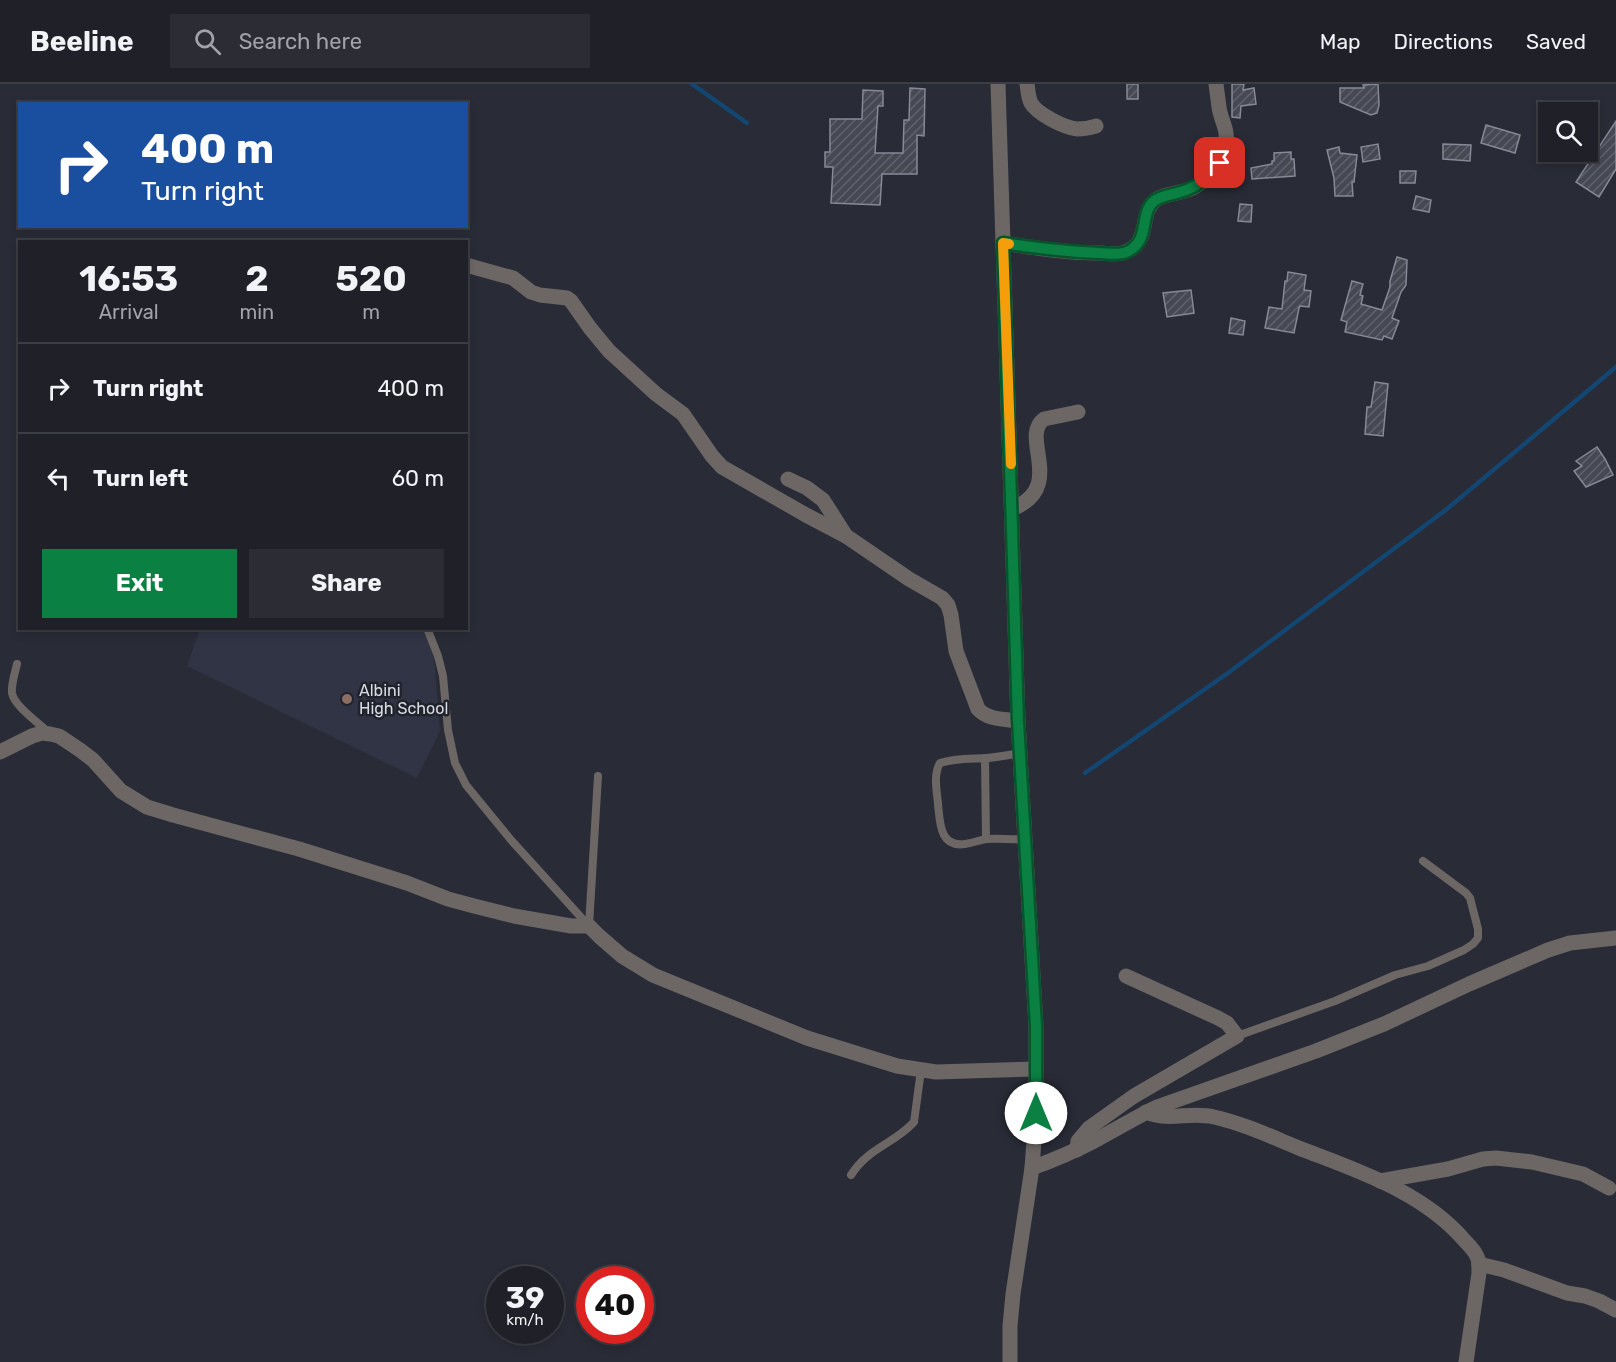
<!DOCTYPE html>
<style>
:root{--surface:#1f2028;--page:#2c2d34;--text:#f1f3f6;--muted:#a1a3a8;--line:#3c3e45;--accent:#0b8043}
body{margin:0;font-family:Rubik,sans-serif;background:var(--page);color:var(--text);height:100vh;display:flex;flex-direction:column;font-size:22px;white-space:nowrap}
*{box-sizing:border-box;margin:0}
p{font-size:20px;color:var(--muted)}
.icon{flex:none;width:33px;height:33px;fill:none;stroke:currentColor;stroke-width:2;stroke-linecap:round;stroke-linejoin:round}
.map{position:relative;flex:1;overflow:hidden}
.side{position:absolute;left:18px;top:156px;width:450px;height:390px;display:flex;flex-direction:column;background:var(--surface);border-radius:0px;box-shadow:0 3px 9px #0003,0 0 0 2px var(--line)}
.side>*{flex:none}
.guide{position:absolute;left:18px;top:18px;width:450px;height:126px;border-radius:0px;box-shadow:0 3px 9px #0003,0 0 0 2px var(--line);background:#1a4fa0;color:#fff;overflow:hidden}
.buttons{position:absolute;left:1538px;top:18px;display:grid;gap:12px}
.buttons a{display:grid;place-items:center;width:60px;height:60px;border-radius:0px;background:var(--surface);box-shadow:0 3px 9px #0003,0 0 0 2px var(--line);font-size:30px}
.speed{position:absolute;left:486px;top:1182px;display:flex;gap:12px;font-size:30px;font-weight:700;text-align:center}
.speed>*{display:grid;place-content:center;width:78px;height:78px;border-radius:50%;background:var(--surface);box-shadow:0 3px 9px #0003,0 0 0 2px var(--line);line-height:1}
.speed small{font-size:15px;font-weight:400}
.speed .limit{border:9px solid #d22;background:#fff;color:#111}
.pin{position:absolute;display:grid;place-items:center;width:51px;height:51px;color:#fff;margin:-26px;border-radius:12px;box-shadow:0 3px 9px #0006}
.me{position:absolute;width:66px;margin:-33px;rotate:0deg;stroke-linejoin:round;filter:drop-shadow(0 0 4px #0008)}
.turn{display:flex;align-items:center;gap:21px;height:126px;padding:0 24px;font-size:27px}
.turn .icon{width:78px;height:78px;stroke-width:2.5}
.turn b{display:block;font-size:42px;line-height:51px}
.eta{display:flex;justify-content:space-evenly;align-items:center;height:102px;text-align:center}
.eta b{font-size:36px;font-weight:700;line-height:42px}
.cta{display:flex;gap:12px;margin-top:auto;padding:12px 24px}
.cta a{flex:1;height:69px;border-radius:0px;background:var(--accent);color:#fff;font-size:24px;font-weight:700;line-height:69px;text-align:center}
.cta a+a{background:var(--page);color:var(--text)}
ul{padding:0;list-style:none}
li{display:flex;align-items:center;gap:18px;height:90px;padding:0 24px;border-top:2px solid var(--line)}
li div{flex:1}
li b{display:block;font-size:22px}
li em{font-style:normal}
header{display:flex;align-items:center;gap:36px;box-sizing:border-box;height:84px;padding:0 30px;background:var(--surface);border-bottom:2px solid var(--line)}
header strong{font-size:28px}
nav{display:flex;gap:33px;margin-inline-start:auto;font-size:21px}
.search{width:420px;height:54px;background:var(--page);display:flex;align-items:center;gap:15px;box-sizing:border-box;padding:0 21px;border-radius:0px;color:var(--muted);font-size:22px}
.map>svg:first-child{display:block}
</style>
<header>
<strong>Beeline</strong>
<div class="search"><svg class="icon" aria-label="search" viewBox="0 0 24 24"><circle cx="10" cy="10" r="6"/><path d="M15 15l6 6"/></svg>Search here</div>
<nav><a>Map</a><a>Directions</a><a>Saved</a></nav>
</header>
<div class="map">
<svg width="1616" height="1278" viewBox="0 0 1616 1278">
<defs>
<pattern id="building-hatch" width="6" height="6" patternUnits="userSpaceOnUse" patternTransform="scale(1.5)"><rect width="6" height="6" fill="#464854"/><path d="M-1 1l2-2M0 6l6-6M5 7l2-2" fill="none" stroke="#60626c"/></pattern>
</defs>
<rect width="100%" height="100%" fill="#292b36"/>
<polygon fill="#313444" points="200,545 429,545 435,584 440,647 417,694 187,582"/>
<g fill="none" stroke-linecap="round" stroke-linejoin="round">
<g stroke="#134671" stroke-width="4.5">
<polyline points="692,0 747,39"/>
<polyline points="1085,689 1228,589 1447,425 1616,283"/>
</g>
</g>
<g fill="url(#building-hatch)" stroke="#868996" stroke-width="1.5">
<rect x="1127" y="0" width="11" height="15"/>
<polygon points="1232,0 1244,0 1243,6 1254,4 1256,20 1241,22 1240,34 1232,33"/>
<polygon points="1378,0 1379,21 1377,29 1371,31 1340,18 1340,4 1364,4 1363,1"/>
<polygon points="910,4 925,5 924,52 917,51 917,90 882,90 880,121 831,119 833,83 825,83 825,68 830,68 830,35 862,35 863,6 883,7 883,22 878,22 875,69 903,69 904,36 909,36"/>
<polygon points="1616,37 1616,85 1599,113 1576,98"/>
<polygon points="1486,41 1520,51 1515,69 1481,59"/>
<polygon points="1378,60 1380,75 1363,78 1361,63"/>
<polygon points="1443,60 1471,61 1470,77 1443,75"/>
<polygon points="1339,63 1340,69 1357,71 1354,98 1352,98 1353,112 1335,112 1334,94 1327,66"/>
<polygon points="1291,68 1291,75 1294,75 1295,92 1252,95 1251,84 1272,80 1272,77 1274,77 1274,69"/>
<polygon points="1400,87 1416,87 1415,99 1400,99"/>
<polygon points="1416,112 1431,116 1429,128 1413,125"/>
<polygon points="1240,120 1252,121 1251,138 1238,137"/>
<polygon points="1397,173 1407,176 1406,201 1401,208 1392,234 1399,237 1392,255 1384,252 1382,256 1345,248 1347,238 1341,236 1352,197 1363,200 1360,211 1363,212 1361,220 1382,226 1390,203 1390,197"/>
<polygon points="1288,188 1306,191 1304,206 1311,207 1309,223 1300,222 1299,224 1294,249 1265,244 1269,223 1282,225 1285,197 1287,197"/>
<polygon points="1191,206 1194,229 1167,233 1163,209"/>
<polygon points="1231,234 1245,237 1243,251 1229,249"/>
<polygon points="1375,298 1388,300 1383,352 1365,350 1367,323 1371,323"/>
<polygon points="1597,363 1605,375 1613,391 1586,403 1574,387 1582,382 1576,377"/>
</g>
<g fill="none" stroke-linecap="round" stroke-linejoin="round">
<g stroke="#6c6764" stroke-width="8">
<polyline points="427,544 438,572 443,592 448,646 455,679 466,701 511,756 588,841"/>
<path d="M 17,580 C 15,589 11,600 12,609 C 14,622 39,639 49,649"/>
<path d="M 1020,669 C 1009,671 998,673 987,674 C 971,675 955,674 940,679 C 933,691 937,707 938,720 C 940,737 939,764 965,760 C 972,759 980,756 987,755 C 1000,754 1012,756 1025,755"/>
<polyline points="985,674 986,755"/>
<polyline points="589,842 598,692"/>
<polyline points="1237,952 1335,917 1395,891 1428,882 1464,866 1473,860 1478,854 1478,845 1470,814 1466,809 1423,777"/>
<path d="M 851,1091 C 868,1064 894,1060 914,1038 L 921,986"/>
</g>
<g stroke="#6c6764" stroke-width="15">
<path d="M 1027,0 C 1028,6 1028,13 1031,19 C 1037,30 1065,44 1077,45 C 1084,45 1090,44 1096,42"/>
<path d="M 1003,159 C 1035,164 1066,169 1099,169 C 1106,169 1115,171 1122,169 C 1127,168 1134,164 1137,160 C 1148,147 1141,125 1157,115 C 1169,108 1184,110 1196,102 C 1215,91 1228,72 1226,49 C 1225,41 1220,32 1219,23 C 1218,15 1217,8 1216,0"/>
<polyline points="466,181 513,194 531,208 540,211 567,214 571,217 590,244 609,267 656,310 683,330 712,372 722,383 806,431 846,452"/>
<path d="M 788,395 L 807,404 L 823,416 L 846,452 L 909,495 L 942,514 L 948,521 L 951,531 L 956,567 L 978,625 C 988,636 1004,635 1018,637"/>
<path d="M 1012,425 C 1067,403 1019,353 1044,335 L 1078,328"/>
<polyline points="0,668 32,652 42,649 50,650 59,652 80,666 93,676 121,707 147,723 173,731 299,765 407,799 448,815 474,822 514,832 571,842 589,842 599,852 622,872 653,891 807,954 897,982 936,988 1036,985"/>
<path d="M 1146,1028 C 1170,1038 1190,1027 1214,1033 C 1245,1040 1274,1054 1304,1066 C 1361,1088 1424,1109 1465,1157 C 1470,1162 1476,1168 1478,1175 C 1479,1180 1479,1184 1479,1189 L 1466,1278"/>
<polyline points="1077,1066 1078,1057 1089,1044 1134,1012 1237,952 1227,939 1218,934 1126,892"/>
<path d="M 1032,1084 C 1054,1076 1075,1067 1096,1056 C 1117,1045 1136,1033 1157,1023 L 1316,967 L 1384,940 L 1469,900 L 1548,866 L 1570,859 L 1616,854"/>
<polyline points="1380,1097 1448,1085 1483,1075 1496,1074 1532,1078 1583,1090 1609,1104"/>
<polyline points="1479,1180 1504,1186 1567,1209 1585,1212 1599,1217 1616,1226"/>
</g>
<polyline stroke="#6c6764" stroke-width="15" points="998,0 1018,637 1036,942 1036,1029 1032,1084 1013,1210 1010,1242 1010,1278"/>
</g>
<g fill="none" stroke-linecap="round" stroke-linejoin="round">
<g stroke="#07532c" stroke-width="15">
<path id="route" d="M 1036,1029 L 1036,942 L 1018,637 L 1003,159 C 1036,164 1066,168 1100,169 C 1107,169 1115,171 1123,169 C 1128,168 1134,164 1138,159 C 1147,147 1142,127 1154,117 C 1162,111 1171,111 1180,108 C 1197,104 1209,93 1220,79"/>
</g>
<use href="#route" stroke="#0b8043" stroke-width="10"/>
<polyline stroke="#f59e0b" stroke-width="10" points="1009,160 1003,159 1011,380"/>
</g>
<circle fill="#8d6e63" stroke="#20222c" stroke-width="2" cx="347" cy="615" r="6"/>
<g text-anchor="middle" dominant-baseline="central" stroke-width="5" stroke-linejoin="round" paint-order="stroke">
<g font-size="16" fill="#d9dbe2" stroke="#20222c" text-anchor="start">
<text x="359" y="606">Albini<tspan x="359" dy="18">High School</tspan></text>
</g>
</g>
</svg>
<div class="buttons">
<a><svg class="icon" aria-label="search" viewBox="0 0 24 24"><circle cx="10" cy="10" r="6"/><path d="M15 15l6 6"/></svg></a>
</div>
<div class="speed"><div>39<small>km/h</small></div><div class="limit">40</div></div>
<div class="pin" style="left:1220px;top:79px;background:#d93025"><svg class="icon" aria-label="arrive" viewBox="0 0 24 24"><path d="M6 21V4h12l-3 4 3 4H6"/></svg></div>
<svg class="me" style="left:1036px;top:1029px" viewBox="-20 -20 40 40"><circle r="19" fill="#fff"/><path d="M0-13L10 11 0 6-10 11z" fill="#0b8043"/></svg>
<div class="guide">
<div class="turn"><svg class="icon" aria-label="right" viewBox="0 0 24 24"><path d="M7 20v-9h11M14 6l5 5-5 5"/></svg><div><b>400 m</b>Turn right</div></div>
</div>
<section class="side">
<div class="eta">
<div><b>16:53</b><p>Arrival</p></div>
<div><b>2</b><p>min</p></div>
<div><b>520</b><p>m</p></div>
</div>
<ul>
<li><svg class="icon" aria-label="right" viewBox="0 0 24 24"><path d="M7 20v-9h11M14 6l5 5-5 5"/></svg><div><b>Turn right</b></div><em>400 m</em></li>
<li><svg class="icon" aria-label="left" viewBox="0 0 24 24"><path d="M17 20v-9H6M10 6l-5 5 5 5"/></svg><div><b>Turn left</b></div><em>60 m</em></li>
</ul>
<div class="cta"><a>Exit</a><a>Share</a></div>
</section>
</div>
